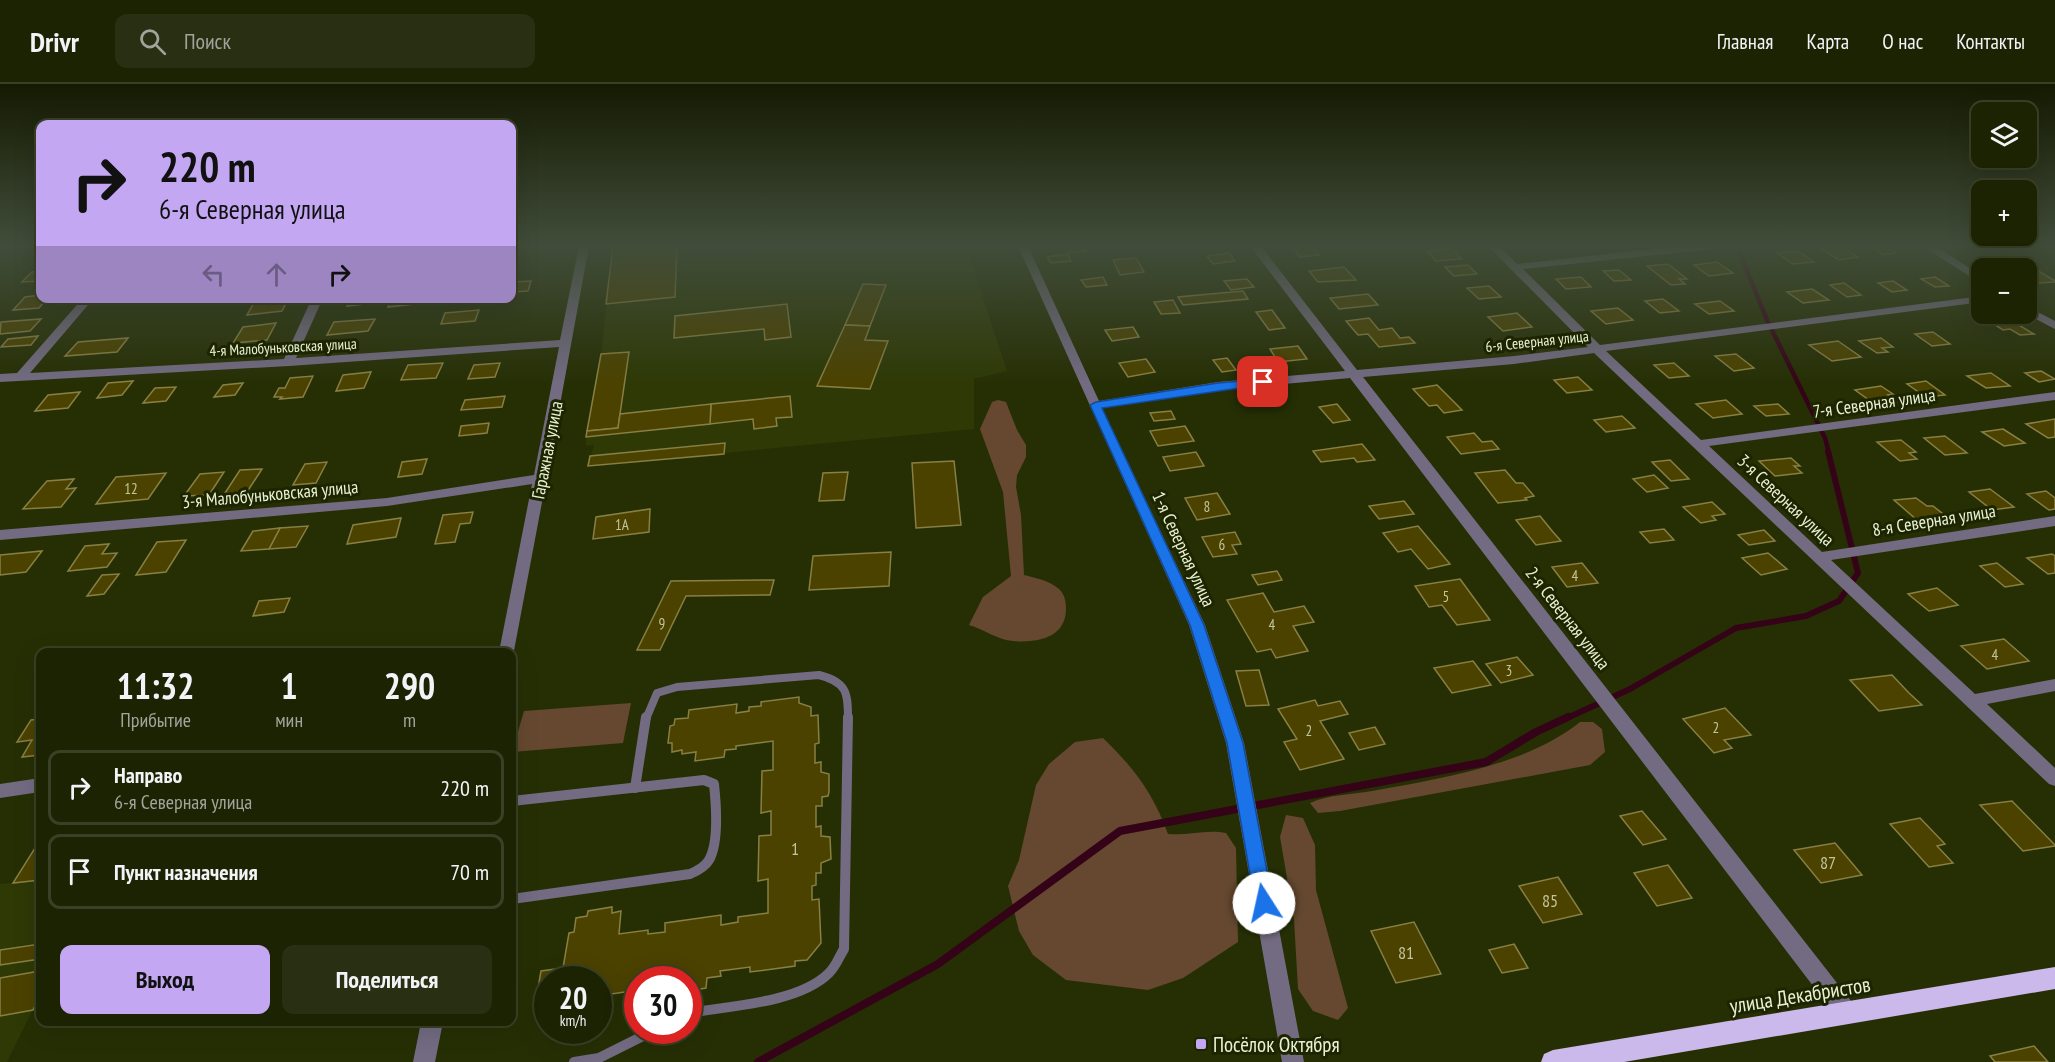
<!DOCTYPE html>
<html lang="ru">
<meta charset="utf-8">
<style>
:root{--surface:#1c2303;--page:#292f12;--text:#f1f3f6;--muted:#a0a49a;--line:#3a4025;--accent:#c3a7f2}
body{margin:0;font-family:"PT Sans Narrow",sans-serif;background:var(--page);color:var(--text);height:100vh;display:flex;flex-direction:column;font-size:22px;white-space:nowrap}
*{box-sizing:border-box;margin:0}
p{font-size:20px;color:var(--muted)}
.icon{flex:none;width:33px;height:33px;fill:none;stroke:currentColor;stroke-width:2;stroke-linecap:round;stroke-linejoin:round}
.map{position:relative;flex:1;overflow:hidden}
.sheet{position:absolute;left:36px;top:564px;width:480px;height:378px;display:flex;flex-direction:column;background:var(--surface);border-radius:12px;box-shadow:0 6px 24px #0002,0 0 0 2px var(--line)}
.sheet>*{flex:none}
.hud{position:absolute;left:36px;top:36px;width:480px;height:183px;border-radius:12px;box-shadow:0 6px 24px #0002,0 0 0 2px var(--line);background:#c3a7f2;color:#111;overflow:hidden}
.buttons{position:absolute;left:1971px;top:18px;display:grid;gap:12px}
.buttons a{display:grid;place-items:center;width:66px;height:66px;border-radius:12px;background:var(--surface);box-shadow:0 6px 24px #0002,0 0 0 2px var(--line);font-size:30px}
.speed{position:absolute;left:534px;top:882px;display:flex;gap:12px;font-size:30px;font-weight:700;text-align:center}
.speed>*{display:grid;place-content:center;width:78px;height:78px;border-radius:50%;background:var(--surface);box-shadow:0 6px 24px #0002,0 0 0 2px var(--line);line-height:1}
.speed small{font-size:15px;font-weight:400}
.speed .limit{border:9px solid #d22;background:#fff;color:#111}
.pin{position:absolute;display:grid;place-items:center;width:51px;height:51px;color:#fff;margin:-26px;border-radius:12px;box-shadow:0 3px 9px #0006}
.me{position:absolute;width:66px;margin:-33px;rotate:350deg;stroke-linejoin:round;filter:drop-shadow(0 0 4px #0008)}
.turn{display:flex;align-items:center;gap:21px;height:126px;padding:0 24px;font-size:27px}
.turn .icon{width:78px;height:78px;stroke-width:2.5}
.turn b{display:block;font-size:42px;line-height:51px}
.lanes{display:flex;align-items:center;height:57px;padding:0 24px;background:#0003;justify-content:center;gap:30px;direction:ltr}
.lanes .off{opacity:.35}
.eta{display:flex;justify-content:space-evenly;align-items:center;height:102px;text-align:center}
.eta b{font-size:36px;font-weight:700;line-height:42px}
.button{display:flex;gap:12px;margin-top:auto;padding:12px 24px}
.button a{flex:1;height:69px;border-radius:12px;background:var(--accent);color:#111;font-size:24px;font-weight:700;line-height:69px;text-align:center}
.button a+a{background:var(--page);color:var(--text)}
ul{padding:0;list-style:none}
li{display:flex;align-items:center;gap:18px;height:75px;margin:0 12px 9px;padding:0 12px;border:3px solid var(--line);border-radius:12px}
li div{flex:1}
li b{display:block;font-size:22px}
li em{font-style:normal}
header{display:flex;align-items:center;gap:36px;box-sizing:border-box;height:84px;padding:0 30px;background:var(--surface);border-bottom:2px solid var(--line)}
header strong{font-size:28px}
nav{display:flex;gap:33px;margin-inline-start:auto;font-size:21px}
.search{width:420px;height:54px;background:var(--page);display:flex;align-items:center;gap:15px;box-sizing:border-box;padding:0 21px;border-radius:12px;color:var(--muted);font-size:22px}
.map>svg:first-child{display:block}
</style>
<header>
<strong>Drivr</strong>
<div class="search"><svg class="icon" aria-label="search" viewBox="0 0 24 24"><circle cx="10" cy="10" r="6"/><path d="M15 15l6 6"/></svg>Поиск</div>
<nav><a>Главная</a><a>Карта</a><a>О нас</a><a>Контакты</a></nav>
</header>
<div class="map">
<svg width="2055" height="978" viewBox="0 0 2055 978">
<rect width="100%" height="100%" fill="#262f04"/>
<g fill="#2e3906">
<polygon points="613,162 966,162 1007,287 974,295 974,345 588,382 594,361 586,362 586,353 601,270"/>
<polygon points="40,796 40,911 7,978 0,978 0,800"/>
</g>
<g fill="#65482f">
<path d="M 998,316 L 1006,318 L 1017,346 L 1026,361 L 1026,373 L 1017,391 L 1016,403 L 1021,431 L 1024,491 C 1035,494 1049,496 1059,505 C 1065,511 1066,517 1066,526 C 1065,554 1037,559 1013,557 C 998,556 983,545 969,541 L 983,513 L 1011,492 L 1003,408 L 980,345 L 992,318 Z"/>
<polygon points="631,619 623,659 512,668 524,627"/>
<path d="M 1580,638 L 1593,638 L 1602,645 L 1605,668 L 1590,681 L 1340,727 L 1318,729 L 1310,719 C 1330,710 1350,711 1372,707 C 1439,695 1527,681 1580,638 Z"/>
<path d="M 1103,654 C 1135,685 1153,709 1168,750 C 1188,752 1206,745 1226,749 L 1236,764 L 1238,858 L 1183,894 L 1148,906 L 1066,896 L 1033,871 L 1019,847 L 1008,802 L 1019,776 L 1036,701 L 1049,680 L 1075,658 Z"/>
<polygon points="1286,731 1303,734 1315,761 1316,806 1348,924 1338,936 1313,927 1298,905 1294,835 1280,753"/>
</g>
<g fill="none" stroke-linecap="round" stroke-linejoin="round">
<polyline stroke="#350318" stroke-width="4.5" points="1737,162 1767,236 1825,354 1829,369"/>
<polyline stroke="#350318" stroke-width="6" points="1565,635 1630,605 1736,544 1806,532 1839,517 1858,489 1828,367"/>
<polyline stroke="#350318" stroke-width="8" points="758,978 938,880 1120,747 1486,678 1536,648 1568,633"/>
</g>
<g fill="#4b4200" stroke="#877f44" stroke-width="1.5">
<polygon points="613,162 677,162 675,213 606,220"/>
<polygon points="1064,162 1083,162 1086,167 1068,169"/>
<polygon points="1291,162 1312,162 1320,171 1300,173"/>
<polygon points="1840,162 1858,173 1839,176 1820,164"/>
<polygon points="1870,162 1884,162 1896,169 1883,171"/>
<polygon points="1452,165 1462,175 1436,177 1427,167"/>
<polygon points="1798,167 1814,178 1793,180 1777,169"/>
<polygon points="1229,169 1235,177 1213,180 1207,172"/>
<polygon points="1068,170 1071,177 1051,179 1047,173"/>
<polygon points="1136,174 1144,188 1120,191 1113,176"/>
<polygon points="1717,178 1733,189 1709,192 1694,181"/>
<polygon points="1668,180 1687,195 1679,195 1685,200 1671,201 1647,182"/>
<polygon points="2027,180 2055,197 2055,198 2038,199 2026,195 2026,184 1999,183"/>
<polygon points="1468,181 1477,190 1454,192 1445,183"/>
<polygon points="1344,183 1356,196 1318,198 1309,187"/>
<polygon points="1619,186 1631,196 1614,197 1603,187"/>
<polygon points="40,187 40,197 22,198 32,188"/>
<polygon points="1103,193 1107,201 1086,203 1081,196"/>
<polygon points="1581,193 1591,203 1566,205 1556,195"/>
<polygon points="1935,193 1949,202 1935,203 1921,195"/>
<polygon points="1247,195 1254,203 1231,206 1224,197"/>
<polygon points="531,197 528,207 512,208 512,198"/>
<polygon points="1893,197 1907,206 1892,208 1878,199"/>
<polygon points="1844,199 1861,211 1847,213 1830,201"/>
<polygon points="863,200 886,201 870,242 845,241"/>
<polygon points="1489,202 1501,213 1479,215 1467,204"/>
<polygon points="1812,205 1829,216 1803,219 1787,208"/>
<polygon points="1243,207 1248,215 1183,221 1178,213"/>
<polygon points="1368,210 1378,221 1339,225 1330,214"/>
<polygon points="40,211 40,214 47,214 39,224 13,226 25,213"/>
<polygon points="289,214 282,227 247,231 255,217"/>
<polygon points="350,214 375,214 374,219 347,222"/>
<polygon points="392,214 418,214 415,220 388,223"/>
<polygon points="1663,215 1679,227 1660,229 1645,217"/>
<polygon points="1173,216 1180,229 1161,230 1154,218"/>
<polygon points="1720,217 1734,227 1709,230 1695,220"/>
<polygon points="787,220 791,253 765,256 764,245 674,254 675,232"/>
<polygon points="1618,224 1633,236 1606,240 1591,227"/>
<polygon points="479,226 475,237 441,240 445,229"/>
<polygon points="1272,226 1285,244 1269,246 1256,228"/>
<polygon points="1517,229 1532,243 1503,247 1488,233"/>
<polygon points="1369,234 1379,246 1392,244 1400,254 1409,253 1415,259 1379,263 1368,250 1358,251 1346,237"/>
<polygon points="41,235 30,247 0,250 1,238"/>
<polygon points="375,235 368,247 327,251 334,238"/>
<polygon points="2012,237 2034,250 2020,251 2010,245 2003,246 1992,239"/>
<polygon points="276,239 267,256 233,259 243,243"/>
<polygon points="845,241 870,242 865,256 888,257 870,305 817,302"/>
<polygon points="1133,243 1139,253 1112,257 1105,246"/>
<polygon points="1933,248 1950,260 1932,262 1915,250"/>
<polygon points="38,252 31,261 1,263 8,255"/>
<polygon points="128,254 117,268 65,272 78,258"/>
<polygon points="1881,254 1893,263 1882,264 1888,268 1877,269 1859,257"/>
<polygon points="1838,257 1861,273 1832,277 1809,261"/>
<polygon points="1298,262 1307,275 1278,278 1270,265"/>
<polygon points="629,268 618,344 587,347 601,270"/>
<polygon points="1736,270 1754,284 1734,287 1715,272"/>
<polygon points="1227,274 1236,286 1222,288 1213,276"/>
<polygon points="1146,275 1155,288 1128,293 1119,279"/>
<polygon points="443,279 436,294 401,296 408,281"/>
<polygon points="500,279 495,293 468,295 474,281"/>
<polygon points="1674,279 1689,292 1669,294 1654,281"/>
<polygon points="2041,287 2055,295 2039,298 2025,289"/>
<polygon points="371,288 364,304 336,307 343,291"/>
<polygon points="1991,289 2010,302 1986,304 1967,292"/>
<polygon points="313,292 303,313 280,315 282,313 274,313 279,304 285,304 290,294"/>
<polygon points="1578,293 1592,306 1567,309 1554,296"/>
<polygon points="133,297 122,311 97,314 108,299"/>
<polygon points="1926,297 1945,311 1926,313 1907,300"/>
<polygon points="243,299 235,311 214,313 223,301"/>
<polygon points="1437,301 1462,326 1444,329 1437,321 1429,322 1413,305"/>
<polygon points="1881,302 1893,310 1888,311 1898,318 1876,321 1855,306"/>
<polygon points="176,303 166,317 143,319 155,304"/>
<polygon points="80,308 68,324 35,327 48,311"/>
<polygon points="505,312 502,323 461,326 465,316"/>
<polygon points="790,312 792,333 776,334 777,342 754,345 753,335 710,340 711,320"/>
<polygon points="1726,316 1742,330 1713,334 1696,320"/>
<polygon points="711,320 710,340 586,353 587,347 618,344 620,330"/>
<polygon points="1337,320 1350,336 1333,339 1319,323"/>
<polygon points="1778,320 1789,330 1766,332 1754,322"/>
<polygon points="1171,327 1175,335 1154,337 1150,329"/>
<polygon points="1622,332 1635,344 1606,348 1594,336"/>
<polygon points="2055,335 2055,353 2048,354 2026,340"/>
<polygon points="489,339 487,349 459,352 461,342"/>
<polygon points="1185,342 1194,357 1158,362 1150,347"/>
<polygon points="2003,345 2025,359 2004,362 1982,348"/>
<polygon points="1474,349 1482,358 1492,357 1499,365 1461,370 1447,353"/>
<polygon points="1945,352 1967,369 1945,371 1924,354"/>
<polygon points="1901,356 1916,368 1909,369 1917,375 1900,377 1877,358"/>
<polygon points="725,359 724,370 588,382 590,372"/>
<polygon points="1362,360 1375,376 1357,378 1354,374 1321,378 1313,367"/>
<polygon points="1196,368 1204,382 1170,387 1163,373"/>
<polygon points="1791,374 1800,382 1794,382 1802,389 1775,392 1759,377"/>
<polygon points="427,375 422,390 398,393 402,378"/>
<polygon points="1670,376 1689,395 1671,397 1652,378"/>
<polygon points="954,377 961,441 916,444 912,379"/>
<polygon points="327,378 316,399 293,401 305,380"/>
<polygon points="262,385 247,408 225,409 240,386"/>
<polygon points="1505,386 1516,399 1523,399 1534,412 1525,414 1527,416 1498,419 1475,389"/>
<polygon points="224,388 209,411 184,412 200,390"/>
<polygon points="848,388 844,416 819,417 823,389"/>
<polygon points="166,389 148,415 96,420 116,393"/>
<polygon points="1654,391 1668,404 1647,408 1633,395"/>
<polygon points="74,395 66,405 76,404 61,423 23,425 47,397"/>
<polygon points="1990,405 2014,423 1992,426 1969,408"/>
<polygon points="2046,407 2055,414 2055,425 2049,426 2027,410"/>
<polygon points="1217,409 1230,430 1197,436 1185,414"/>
<polygon points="1916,414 1927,422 1933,422 1947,433 1918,437 1894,416"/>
<polygon points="1404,417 1414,430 1379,435 1369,422"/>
<polygon points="1712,418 1725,430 1712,432 1716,436 1701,439 1683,423"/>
<polygon points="650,425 649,448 593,455 596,433"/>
<polygon points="473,428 470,439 460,440 455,458 435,460 443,431"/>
<polygon points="1540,432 1553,448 1561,457 1536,461 1516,436"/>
<polygon points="401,434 396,453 347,460 353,441"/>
<polygon points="308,442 296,463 269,465 280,444"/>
<polygon points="1418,442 1450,480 1428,485 1411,465 1398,468 1383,449"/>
<polygon points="280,444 269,465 241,467 253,447"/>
<polygon points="1664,445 1674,456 1650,459 1640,448"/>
<polygon points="1764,446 1775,457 1749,461 1738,451"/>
<polygon points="1235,448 1241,460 1232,461 1237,470 1213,473 1202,453"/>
<polygon points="186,456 166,488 136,491 157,458"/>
<polygon points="109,460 102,470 117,469 107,483 68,487 85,462"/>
<polygon points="42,467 26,488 0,491 0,471"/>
<polygon points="891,468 889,502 809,506 813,472"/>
<polygon points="1768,469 1787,485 1761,491 1742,474"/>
<polygon points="2052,470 2055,472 2055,489 2048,490 2027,474"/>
<polygon points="1582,479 1598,499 1567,503 1552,483"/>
<polygon points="1997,479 2023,500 2005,503 1980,482"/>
<polygon points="1277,487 1282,496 1258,501 1252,491"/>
<polygon points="119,490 104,510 87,512 102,491"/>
<polygon points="1460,495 1490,536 1457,541 1442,521 1429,523 1415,502"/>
<polygon points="774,496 770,511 686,512 660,566 637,566 671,497"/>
<polygon points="1937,504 1958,521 1929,527 1908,510"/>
<polygon points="1263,509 1274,528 1304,522 1314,538 1293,542 1308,567 1276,574 1271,565 1257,568 1227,516"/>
<polygon points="290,514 284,528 253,532 259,517"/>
<polygon points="2004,555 2029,577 1987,585 1961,562"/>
<polygon points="1517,573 1533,591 1501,599 1486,580"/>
<polygon points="1473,577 1491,601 1452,609 1434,584"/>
<polygon points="1259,586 1269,621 1246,622 1236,587"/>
<polygon points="1892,591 1909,609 1922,621 1879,627 1850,596"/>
<polygon points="799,613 799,619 811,623 811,632 818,631 819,659 815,660 815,679 821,678 821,688 829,690 829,708 828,712 822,713 822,722 816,722 816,743 821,742 821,752 830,753 831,775 821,779 821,789 816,789 816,801 812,802 812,816 819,815 821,859 807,876 795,877 795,882 750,888 750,883 720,887 721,892 707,894 706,904 688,907 688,896 638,896 638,906 598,912 598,896 548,896 548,922 537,910 541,887 563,884 569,849 574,848 576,834 587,832 588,827 612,823 612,829 621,827 619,850 648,846 648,850 665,848 665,839 721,831 721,841 738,838 738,833 768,829 768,795 758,797 759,752 771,751 771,727 761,729 762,687 773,686 773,657 736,662 736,665 725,666 724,673 695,677 696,668 682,670 682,666 672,668 672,659 668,659 670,642 674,641 675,635 688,634 689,626 737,620 736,629 749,627 749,623 761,622 761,618"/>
<polygon points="1315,616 1318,622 1340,617 1348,630 1320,637 1344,675 1300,686 1284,658 1297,655 1278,625"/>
<polygon points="1725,624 1751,651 1724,656 1732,664 1714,669 1683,635"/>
<polygon points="40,635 40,671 22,673 32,656 17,658 31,636"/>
<polygon points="1375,643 1385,660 1359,666 1349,649"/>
<polygon points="2012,717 2055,761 2055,762 2023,767 1980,721"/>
<polygon points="1642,727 1666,755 1643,761 1620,732"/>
<polygon points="1920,734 1945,760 1937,762 1953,779 1929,783 1890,740"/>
<polygon points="40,756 40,796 13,799"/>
<polygon points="1835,759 1862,791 1821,799 1794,766"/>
<polygon points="1668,781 1692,814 1657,822 1634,789"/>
<polygon points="1558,793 1582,830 1543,839 1519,802"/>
<polygon points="1414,838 1441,890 1396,899 1371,847"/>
<polygon points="40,860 40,875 0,881 0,866"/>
<polygon points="1514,860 1528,884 1502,889 1489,866"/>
<polygon points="40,887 40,911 33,926 0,932 0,894"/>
<polygon points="2034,962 2048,978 1995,978 1990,972"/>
</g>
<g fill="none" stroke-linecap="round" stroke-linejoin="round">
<path stroke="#736b82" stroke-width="8" d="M 646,635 L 657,609 L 677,603 L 819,591 C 847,598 848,609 848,635"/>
<g stroke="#736b82" stroke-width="10">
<polyline points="635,704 646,633"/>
<path d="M 512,717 L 704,696 L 714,700 C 716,719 719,759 709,776 C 705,783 697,787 690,790 L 512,815"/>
<path d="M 688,929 C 729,922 799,919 829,889 C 836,882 839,873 844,865 L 848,633"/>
<polyline points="574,978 599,974 655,946"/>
</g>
<g fill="#736b82" fill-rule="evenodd">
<polygon points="579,162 589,162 547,392 549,394 546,397 513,572 512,568 499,568 532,400 387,422 0,456 0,446 387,414 534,391 559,263 289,282 0,298 0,290 17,289 83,214 94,214 30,289 284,275 312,214 323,214 296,274 560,256"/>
<polygon points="1018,162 1028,162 1099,317 1218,298 1345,287 1250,162 1261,162 1357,286 1514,272 1588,263 1488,162 1499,162 1517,180 1680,162 1717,162 1712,165 1523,185 1600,261 1982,212 1982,218 1606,267 1701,356 2055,308 2055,316 1709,362 1822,468 2055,432 2055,442 1831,476 1975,610 2055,595 2055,607 1987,620 2055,684 2055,702 2049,700 1594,269 1514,280 1363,293 1855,922 1858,929 1855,936 1847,939 1839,936 1350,294 1218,306 1102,324 1205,541 1244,659 1304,978 1282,978 1226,659 1189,541"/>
<polygon points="1922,162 1935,162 1982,192 1982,200"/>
<polygon points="2026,222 2055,237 2055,245 2026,230"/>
<polygon points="40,694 40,708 0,714 0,700"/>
<polygon points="421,938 443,938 435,978 413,978"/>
</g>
<polygon fill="#ccb9ec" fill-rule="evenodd" points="2055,883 2055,905 1624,978 1541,978 1544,970 1553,966"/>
</g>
<linearGradient id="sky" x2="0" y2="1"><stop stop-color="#151a02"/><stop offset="0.54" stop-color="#414d3a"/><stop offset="1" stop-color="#414d3a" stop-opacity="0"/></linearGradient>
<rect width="2055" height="299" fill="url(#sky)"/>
<polygon fill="#1a73e8" stroke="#114b97" stroke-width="1.5" points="1263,295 1269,298 1267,300 1102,324 1204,541 1243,659 1273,819 1270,824 1264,827 1258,824 1255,819 1227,659 1190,541 1090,321 1096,318 1218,299"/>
<rect fill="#c3a7f2" stroke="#1c2500" stroke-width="2" x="1195" y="954" width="12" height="12" rx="3"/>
<g text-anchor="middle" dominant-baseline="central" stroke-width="6" stroke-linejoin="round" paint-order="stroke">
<g font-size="15" fill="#e8f1d3" stroke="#1c2500">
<text transform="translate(1537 257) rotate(-6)">6-я Северная улица</text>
<text transform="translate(283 263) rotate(-3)">4-я Малобуньковская улица</text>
</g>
<g font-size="15" fill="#c1c59e">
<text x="131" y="404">12</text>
<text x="1207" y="422">8</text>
<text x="622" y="440">1А</text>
<text x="1222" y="460">6</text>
<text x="1575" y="491">4</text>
<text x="1446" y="512">5</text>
<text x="662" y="539">9</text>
<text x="1272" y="540">4</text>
<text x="1995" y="570">4</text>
<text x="1509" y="586">3</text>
<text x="1716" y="643">2</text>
<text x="1309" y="646">2</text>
</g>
<g font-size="18" fill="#e8f1d3" stroke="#1c2500">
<text transform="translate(1874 319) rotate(-8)">7-я Северная улица</text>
<text transform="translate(547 366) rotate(-79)">Гаражная улица</text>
<text transform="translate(270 410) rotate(-5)">3-я Малобуньковская улица</text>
<text transform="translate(1786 416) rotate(43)">3-я Северная улица</text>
<text transform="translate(1934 436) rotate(-9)">8-я Северная улица</text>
<text transform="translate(1184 465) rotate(65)">1-я Северная улица</text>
<text transform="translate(1568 534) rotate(52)">2-я Северная улица</text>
</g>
<g font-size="18" fill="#c1c59e">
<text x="795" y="764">1</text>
<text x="1828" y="778">87</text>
<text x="1550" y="816">85</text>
<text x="1406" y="868">81</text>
</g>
<g font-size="21" fill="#e8f1d3" stroke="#1c2500">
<text transform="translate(1800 911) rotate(-9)">улица Декабристов</text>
</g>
<g font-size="21" fill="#e8f1d3" stroke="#1c2500" text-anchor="start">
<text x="1213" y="960">Посёлок Октября</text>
</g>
</g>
</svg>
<div class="buttons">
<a><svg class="icon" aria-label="layers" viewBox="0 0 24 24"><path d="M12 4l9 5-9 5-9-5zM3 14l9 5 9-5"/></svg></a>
<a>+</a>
<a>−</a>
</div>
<div class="speed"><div>20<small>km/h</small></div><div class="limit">30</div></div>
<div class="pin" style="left:1263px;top:298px;background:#d93025"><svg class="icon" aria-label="arrive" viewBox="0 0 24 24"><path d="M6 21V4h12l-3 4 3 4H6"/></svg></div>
<svg class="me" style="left:1264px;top:819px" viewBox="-20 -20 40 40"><circle r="19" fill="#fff"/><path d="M0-13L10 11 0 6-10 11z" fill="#1a73e8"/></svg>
<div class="hud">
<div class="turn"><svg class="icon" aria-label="right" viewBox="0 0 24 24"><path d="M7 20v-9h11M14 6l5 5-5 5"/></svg><div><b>220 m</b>6-я Северная улица</div></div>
<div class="lanes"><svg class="icon off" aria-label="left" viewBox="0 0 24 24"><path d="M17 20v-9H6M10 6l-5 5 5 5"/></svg><svg class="icon off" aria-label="ahead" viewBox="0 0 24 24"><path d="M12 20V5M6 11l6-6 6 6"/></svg><svg class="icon" aria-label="right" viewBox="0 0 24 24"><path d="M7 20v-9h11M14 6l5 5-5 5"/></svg></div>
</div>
<section class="sheet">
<div class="eta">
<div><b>11:32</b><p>Прибытие</p></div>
<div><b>1</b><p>мин</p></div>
<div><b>290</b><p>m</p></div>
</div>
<ul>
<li><svg class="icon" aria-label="right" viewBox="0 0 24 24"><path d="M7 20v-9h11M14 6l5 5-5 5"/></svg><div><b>Направо</b><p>6-я Северная улица</p></div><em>220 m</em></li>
<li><svg class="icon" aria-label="arrive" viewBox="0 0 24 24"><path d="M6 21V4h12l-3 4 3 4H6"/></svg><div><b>Пункт назначения</b></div><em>70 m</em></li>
</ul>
<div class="button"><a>Выход</a><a>Поделиться</a></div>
</section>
</div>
